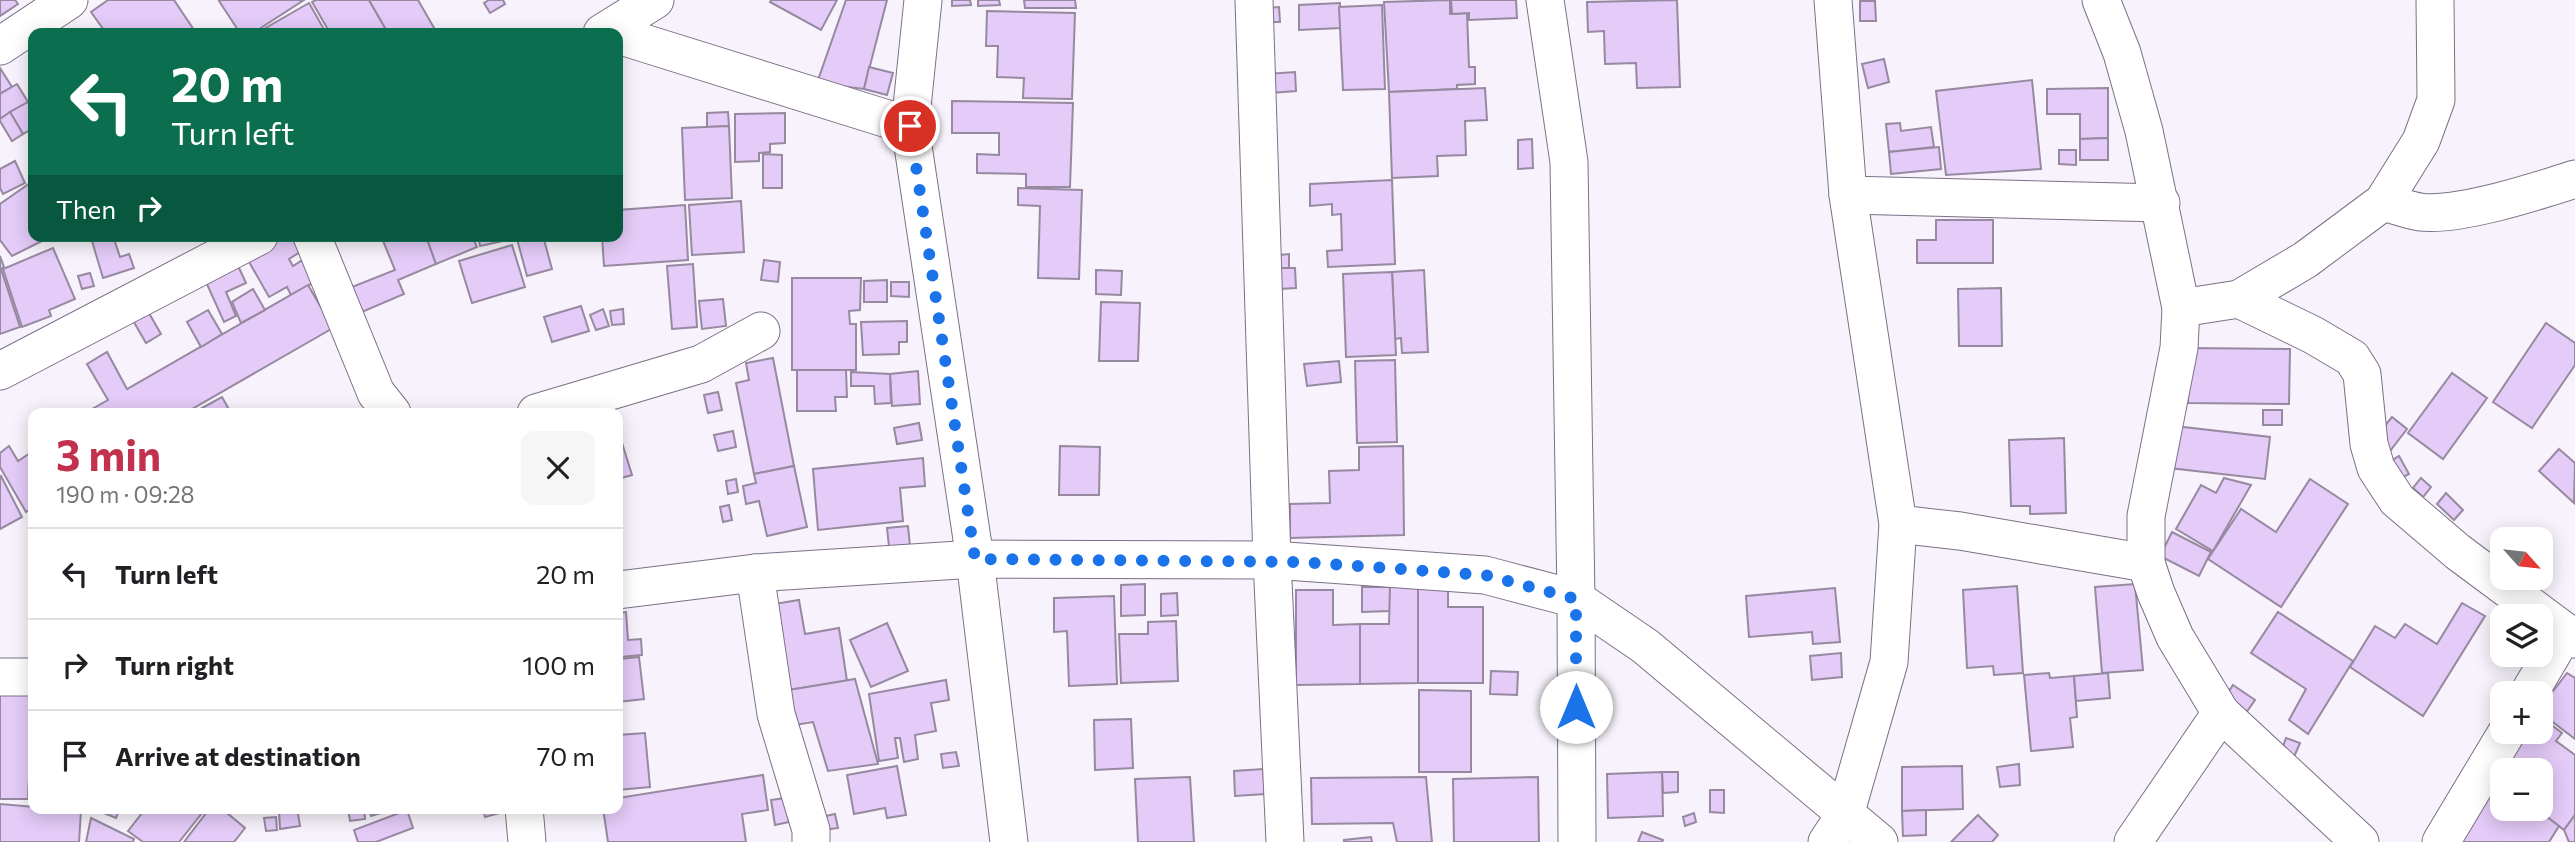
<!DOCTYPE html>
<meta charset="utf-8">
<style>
:root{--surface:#fff;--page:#f6f6f6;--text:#202124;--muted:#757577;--line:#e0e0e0;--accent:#c2314d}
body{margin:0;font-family:Commissioner,sans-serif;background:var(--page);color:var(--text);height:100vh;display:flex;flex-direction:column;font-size:26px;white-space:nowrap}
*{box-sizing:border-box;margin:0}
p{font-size:23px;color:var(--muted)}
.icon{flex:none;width:38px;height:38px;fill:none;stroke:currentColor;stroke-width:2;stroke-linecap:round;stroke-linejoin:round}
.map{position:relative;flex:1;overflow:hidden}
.details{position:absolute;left:28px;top:408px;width:595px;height:406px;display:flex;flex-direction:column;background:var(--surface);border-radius:14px;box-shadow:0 4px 18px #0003}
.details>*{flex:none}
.guide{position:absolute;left:28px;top:28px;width:595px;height:214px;border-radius:14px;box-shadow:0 4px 18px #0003;background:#0b6e4f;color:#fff;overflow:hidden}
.needle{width:46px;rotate:117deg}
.controls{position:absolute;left:2490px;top:527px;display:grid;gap:14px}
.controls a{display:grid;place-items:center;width:63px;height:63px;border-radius:14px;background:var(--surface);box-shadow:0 4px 18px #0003;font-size:35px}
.pin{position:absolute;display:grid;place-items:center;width:60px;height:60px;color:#fff;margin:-30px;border:4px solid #fff;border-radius:50%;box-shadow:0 2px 7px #0007}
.me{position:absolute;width:77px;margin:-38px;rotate:0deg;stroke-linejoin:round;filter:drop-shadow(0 0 5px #0008)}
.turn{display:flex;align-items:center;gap:24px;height:147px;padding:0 28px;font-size:32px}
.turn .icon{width:91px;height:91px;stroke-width:2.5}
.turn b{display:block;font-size:49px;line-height:60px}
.then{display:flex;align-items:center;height:66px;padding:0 28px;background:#0003;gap:14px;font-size:26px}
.round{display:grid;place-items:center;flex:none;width:74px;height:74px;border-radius:14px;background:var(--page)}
.summary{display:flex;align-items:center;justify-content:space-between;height:119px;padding:0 28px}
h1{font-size:42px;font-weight:700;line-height:52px;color:var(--accent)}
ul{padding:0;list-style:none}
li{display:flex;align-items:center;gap:21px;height:91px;padding:0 28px;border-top:2px solid var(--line)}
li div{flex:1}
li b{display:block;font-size:26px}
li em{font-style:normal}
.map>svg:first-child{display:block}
</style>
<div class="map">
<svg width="2575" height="842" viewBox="0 0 2575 842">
<rect width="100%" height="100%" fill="#f7f2fb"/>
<g fill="#e4cbf8" stroke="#9689a0" stroke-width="2">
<polygon points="0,0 15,0 18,4 0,16"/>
<polygon points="108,0 174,0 196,33 106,33 91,12"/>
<polygon points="221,0 304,0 253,33 240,33 219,1"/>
<polygon points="316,0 369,0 388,33 330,33 312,2"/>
<polygon points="369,0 418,0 437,33 388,33"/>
<polygon points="489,0 503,0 505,4 490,13 484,3"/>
<polygon points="771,0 837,0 821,30 770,2"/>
<polygon points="846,0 887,0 864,89 817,83"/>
<polygon points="952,0 970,0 971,5 952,6"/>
<polygon points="978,0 999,0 1000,5 978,6"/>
<polygon points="1024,0 1075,0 1076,8 1025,8"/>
<polygon points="1450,0 1450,14 1467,13 1469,67 1475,67 1475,84 1457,85 1457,89 1389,92 1384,2"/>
<polygon points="1451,0 1516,0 1517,18 1469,20 1469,13 1452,14"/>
<polygon points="1677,0 1680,87 1637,88 1636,63 1605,64 1604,31 1588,32 1587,2"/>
<polygon points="1860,1 1875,1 1876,21 1860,21"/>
<polygon points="309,3 326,33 257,33"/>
<polygon points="1340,3 1340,28 1299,30 1299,5"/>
<polygon points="1382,5 1385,89 1343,90 1339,7"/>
<polygon points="1279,7 1280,22 1268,22 1268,8"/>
<polygon points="987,11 1075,13 1072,99 1023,98 1024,78 997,77 998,46 986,46"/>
<polygon points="1884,59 1889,82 1868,88 1862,64"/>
<polygon points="869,67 893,73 887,95 864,89"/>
<polygon points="0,68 12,87 0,94"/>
<polygon points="1295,72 1296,91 1269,93 1268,74"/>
<polygon points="2032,80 2041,169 1946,175 1936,91"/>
<polygon points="17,84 28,102 0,119 0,94"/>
<polygon points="1485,88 1487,120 1465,121 1466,155 1437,156 1438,176 1392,178 1389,92"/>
<polygon points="2108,88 2108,138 2080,139 2080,114 2047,114 2047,89"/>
<polygon points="952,101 1073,103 1070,187 1026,187 1026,174 977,173 977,154 999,155 999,133 952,133"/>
<polygon points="28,102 33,111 33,128 23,134 10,112"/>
<polygon points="10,112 23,134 12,141 0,121 0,119"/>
<polygon points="728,112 729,126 707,127 707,113"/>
<polygon points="785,113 785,143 770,144 770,152 759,153 759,161 735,162 735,114"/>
<polygon points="1900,123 1901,131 1931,127 1934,147 1889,152 1886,124"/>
<polygon points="729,126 732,198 685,200 682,128"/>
<polygon points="2108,138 2108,160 2080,160 2080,139"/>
<polygon points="1532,139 1533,168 1518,169 1518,140"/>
<polygon points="1939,147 1941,169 1891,174 1889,152"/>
<polygon points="2059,150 2076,150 2076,165 2059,164"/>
<polygon points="763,154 782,155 782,188 763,188"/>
<polygon points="15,161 25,183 3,194 0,188 0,169"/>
<polygon points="1392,180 1395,264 1328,267 1327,251 1342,250 1341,214 1332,215 1332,204 1310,206 1310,184"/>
<polygon points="33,181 33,236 52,236 12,256 0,240 0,204"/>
<polygon points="1018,188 1082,190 1079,279 1038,278 1040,206 1018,205"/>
<polygon points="741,201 744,252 692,255 689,205"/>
<polygon points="685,205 688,260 604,266 602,236 618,236 618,210"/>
<polygon points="1936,220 1993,220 1993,263 1917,263 1917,240 1936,240"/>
<polygon points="106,236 113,236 120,257 129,254 134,268 103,278 92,241"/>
<polygon points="272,236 291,236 300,252 289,259 293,266 304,259 316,281 291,295 287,287 269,297 244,253"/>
<polygon points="381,236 426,236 436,264 398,280 404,294 362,312 352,287 395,270"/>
<polygon points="426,236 472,236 477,247 436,264"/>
<polygon points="478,236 516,236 517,238 480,246"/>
<polygon points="528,236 543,236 552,269 527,276 517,239"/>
<polygon points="512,245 525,287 472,303 459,261"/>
<polygon points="53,248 75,299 49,310 51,316 22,327 3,269"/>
<polygon points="1289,254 1289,268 1279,268 1279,255"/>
<polygon points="0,256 4,267 1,269 20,327 0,334"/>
<polygon points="234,257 246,283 226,292 236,316 224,322 206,282"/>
<polygon points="764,260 780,262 778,282 761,280"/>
<polygon points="693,264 697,327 672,329 667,266"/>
<polygon points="1279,268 1295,268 1296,288 1280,289"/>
<polygon points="1096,270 1122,271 1121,295 1096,294"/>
<polygon points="1424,270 1428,352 1402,353 1401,338 1395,339 1392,272"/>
<polygon points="1392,272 1396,355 1346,357 1343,274"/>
<polygon points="90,273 94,286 82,289 78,276"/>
<polygon points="792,278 861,278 860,310 849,311 850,324 856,324 856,370 792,370"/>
<polygon points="887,280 887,302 864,302 864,281"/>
<polygon points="891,282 909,282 909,297 891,296"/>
<polygon points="308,285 333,328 185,413 85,413 108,400 87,364 107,352 127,389"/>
<polygon points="2001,288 2002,346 1959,346 1958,289"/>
<polygon points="253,289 265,310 241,323 232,302"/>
<polygon points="723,299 726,326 702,329 699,301"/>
<polygon points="1101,302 1140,303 1138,361 1099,361"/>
<polygon points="581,306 589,331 552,342 544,317"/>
<polygon points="146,308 161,334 146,343 131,317"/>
<polygon points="603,309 609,326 596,330 590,315"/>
<polygon points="623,309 624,324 612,325 610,311"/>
<polygon points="208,310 222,334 201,347 187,322"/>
<polygon points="907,321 907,342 899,342 899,354 863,355 861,322"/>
<polygon points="2546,323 2575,343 2575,365 2532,428 2493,402"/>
<polygon points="2189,348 2290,349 2289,404 2188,403"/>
<polygon points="773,358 794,466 754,474 736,383 749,380 746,363"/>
<polygon points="1395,360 1397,442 1357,443 1355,361"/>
<polygon points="1339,361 1341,382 1307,386 1304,364"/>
<polygon points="797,370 846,370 847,397 835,397 836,411 797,411"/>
<polygon points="918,371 920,404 892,406 890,374"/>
<polygon points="851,372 890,374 891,403 875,404 874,386 851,386"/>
<polygon points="2452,373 2487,398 2443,459 2408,433"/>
<polygon points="718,392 722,410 708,413 704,395"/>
<polygon points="222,397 231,413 193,413"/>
<rect x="2263" y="410" width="19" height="15"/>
<polygon points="2392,417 2407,429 2390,451 2374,439"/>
<polygon points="919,423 922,440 897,444 894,428"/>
<polygon points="2166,425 2270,437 2265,479 2161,467"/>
<polygon points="618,430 632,475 618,479"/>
<polygon points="733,431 736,447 718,451 714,435"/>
<polygon points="2064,438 2066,513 2030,514 2030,506 2011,506 2009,440"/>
<polygon points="9,446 18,461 33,451 33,507 26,512 0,467 0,453"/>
<polygon points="1060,446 1100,447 1099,495 1059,495"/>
<polygon points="1403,446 1404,535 1290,538 1290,504 1330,503 1329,471 1359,470 1359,447"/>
<polygon points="2559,449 2575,463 2574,503 2539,471"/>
<polygon points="2399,456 2409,474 2392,483 2383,466"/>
<polygon points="923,458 925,486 900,488 903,521 818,530 813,469"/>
<polygon points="794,466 807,527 767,536 759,501 746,504 743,486 756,483 754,474"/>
<polygon points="1,476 22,517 0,529 0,477"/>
<polygon points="2224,478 2251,485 2213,551 2176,529 2201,485 2216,493"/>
<polygon points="2421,478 2431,487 2423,497 2413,488"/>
<polygon points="736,479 738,492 728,494 726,481"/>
<polygon points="2310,479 2348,504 2281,607 2208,559 2241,509 2276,532"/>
<polygon points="2446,493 2463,510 2454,520 2437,504"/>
<polygon points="729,505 732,520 723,522 720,507"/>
<polygon points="908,526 910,546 889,547 887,528"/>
<polygon points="2172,532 2211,552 2199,576 2160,556"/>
<polygon points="1145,584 1145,615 1121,616 1121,585"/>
<polygon points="2135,584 2143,670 2102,673 2095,587"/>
<polygon points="1448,586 1448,607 1483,607 1483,683 1418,683 1418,587"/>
<polygon points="2017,586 2023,673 1994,675 1993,666 1967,668 1963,590"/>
<polygon points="1362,587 1390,587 1390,611 1362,612"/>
<polygon points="1390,587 1418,587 1418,683 1360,684 1360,624 1389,624"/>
<polygon points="1835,588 1840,642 1813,644 1812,632 1749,637 1746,596"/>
<polygon points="1296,590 1333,590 1333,625 1360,624 1360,684 1296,685"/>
<polygon points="1177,593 1178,615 1161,616 1161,594"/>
<polygon points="1114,596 1117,684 1069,686 1067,631 1054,632 1054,598"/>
<polygon points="799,600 805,634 839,628 847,681 781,691 768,605"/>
<polygon points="2462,603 2485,616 2423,716 2350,667 2375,626 2395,638 2405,624 2437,644"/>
<polygon points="626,612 628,640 641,639 642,655 620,657 618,613"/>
<polygon points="2278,612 2353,661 2308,734 2289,720 2306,689 2251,653"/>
<polygon points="1176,621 1178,681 1121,683 1119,634 1148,634 1148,622"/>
<polygon points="887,623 908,671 871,687 850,640"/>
<polygon points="1841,653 1842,677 1812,680 1810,656"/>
<polygon points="639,657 644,699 618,702 618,659"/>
<polygon points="1491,671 1518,672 1517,695 1490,694"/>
<polygon points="2049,673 2050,678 2074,676 2077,717 2070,718 2073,747 2031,751 2024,675"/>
<polygon points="2108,673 2110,698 2076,701 2074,676"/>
<polygon points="2567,673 2575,678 2575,739 2541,713 2541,707"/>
<polygon points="855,679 878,764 828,771 813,722 788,726 783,691"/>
<polygon points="946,680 949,700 931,703 936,731 915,735 918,759 904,762 900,738 895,738 898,758 879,761 869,694"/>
<polygon points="2233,685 2255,700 2241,720 2220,705"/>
<polygon points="0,687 33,689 28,799 0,799"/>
<polygon points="1419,690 1471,691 1471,772 1419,772"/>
<polygon points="2541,717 2562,733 2556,741 2575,755 2575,815 2564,830 2535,808 2541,808 2541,770 2502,770 2502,784 2491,775 2524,732 2541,732"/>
<polygon points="1131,719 1133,768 1095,770 1094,720"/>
<polygon points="645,733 650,787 618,790 618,735"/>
<polygon points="2286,738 2300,743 2294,757 2281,752"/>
<polygon points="956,752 959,766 943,768 941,754"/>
<polygon points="2019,764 2020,785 2000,787 1997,767"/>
<polygon points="897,766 906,815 887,818 885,808 854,814 847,775"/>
<polygon points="1962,766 1963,809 1902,811 1902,767"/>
<polygon points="1263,769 1265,794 1235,796 1234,771"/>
<polygon points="1662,772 1678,772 1678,792 1663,793"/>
<polygon points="1662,772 1663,816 1608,818 1607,774"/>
<polygon points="763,775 768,810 742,814 746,842 608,842 603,808 618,808 618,798"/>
<polygon points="2491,775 2502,784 2502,808 2535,808 2559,826 2549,842 2446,842"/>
<polygon points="1190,777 1194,842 1138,842 1135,779"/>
<polygon points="1426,777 1432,842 1397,842 1393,823 1312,824 1311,778"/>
<polygon points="1538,777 1539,842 1454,842 1453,779"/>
<polygon points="1710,790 1724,790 1724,813 1710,812"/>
<polygon points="785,798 789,822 775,825 771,800"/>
<polygon points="0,804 81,811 79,842 0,842"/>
<polygon points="102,808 120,808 116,818 101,812"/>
<polygon points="146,808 206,808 179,842 143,842 128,831"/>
<polygon points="210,808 221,808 245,828 234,842 184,842"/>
<polygon points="297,808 300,826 280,829 279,811"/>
<polygon points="348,808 364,808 365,819 350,821"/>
<polygon points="369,808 397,808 371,816"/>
<polygon points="483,808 507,808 507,811 485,817"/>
<polygon points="407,810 413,828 376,842 358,842 354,830"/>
<polygon points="1926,810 1926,835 1903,836 1902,811"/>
<polygon points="1694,813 1696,822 1685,826 1683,817"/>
<polygon points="835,814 838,828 824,830 821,817"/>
<polygon points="1978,815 1998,835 1992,842 1951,842"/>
<polygon points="2575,815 2575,842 2569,842 2564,830"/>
<polygon points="276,817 277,830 266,831 264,818"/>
<polygon points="91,818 134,839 133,842 86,842"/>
<polygon points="1642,832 1663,840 1662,842 1638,842"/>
<polygon points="1371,837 1372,842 1344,842 1344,840"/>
</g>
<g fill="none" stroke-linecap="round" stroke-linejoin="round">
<g stroke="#7c7086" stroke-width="39">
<g id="street">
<polyline points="923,0 910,126 975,559 1009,842"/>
<polyline points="1254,0 1272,560 1285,842"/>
<polyline points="1545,0 1569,162 1576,599 1577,842"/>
<polyline points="2101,0 2122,53 2144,131 2181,308 2179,348 2146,516 2146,563 2156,593 2175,637 2221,713 2360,842"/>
<polyline points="602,33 655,0"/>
<polyline points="618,35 910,126"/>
<polyline points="0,46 69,0"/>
<polyline points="1848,195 2161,203"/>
<path d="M 2383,202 C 2395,205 2408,210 2420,212 C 2458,217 2538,191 2575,179"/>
<polyline points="312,236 376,393 392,413"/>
<polyline points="2239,299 2313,335 2352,358 2362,374 2369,444 2376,468 2397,500 2458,552 2575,639"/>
<polyline points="2181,308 2239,299 2305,260 2383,202 2421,141 2436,100 2435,0"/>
<polyline points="0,371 259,236"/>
<polyline points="536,413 701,364 761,331"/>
<polyline points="1898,524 1960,531 2146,563"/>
<polyline points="755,573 776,714 811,830 811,842"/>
<polyline points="618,590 755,573 975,559 1272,560 1485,575 1576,599 1645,646 1879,842"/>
<polyline points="0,677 33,677"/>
<polyline points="2529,693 2565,632"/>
<polyline points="524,808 527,842"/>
<polyline points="1827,842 1845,815 1889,662 1898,524 1848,195 1833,0"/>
<polyline points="2133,842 2221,713"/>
<polyline points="2441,842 2507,732"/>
</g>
</g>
<use href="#street" stroke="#fff" stroke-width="37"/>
</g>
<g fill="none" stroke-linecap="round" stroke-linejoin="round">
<polyline stroke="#1a73e8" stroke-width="12" stroke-dasharray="0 21.6" points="910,126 975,559 1299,562 1485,575 1576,599 1576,707"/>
</g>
</svg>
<div class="controls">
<a><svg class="needle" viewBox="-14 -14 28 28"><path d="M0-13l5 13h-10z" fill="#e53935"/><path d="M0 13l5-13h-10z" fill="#757577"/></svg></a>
<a><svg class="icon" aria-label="layers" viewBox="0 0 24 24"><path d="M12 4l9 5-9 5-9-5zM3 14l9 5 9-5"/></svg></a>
<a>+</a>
<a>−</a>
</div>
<div class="pin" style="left:910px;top:126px;background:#d93025"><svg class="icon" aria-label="arrive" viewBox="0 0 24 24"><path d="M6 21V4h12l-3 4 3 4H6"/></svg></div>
<svg class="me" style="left:1576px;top:707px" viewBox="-20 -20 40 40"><circle r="19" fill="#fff"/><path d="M0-13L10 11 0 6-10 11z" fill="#1a73e8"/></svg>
<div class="guide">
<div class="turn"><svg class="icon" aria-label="left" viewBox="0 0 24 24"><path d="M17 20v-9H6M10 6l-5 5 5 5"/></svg><div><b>20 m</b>Turn left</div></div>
<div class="then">Then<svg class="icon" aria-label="right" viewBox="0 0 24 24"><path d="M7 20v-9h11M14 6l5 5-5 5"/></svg></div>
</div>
<section class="details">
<div class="summary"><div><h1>3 min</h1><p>190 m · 09:28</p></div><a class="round"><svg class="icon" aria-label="close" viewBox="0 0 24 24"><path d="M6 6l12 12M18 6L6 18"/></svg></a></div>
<ul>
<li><svg class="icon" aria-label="left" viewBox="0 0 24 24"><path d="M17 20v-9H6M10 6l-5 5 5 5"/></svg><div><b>Turn left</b></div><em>20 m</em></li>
<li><svg class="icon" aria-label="right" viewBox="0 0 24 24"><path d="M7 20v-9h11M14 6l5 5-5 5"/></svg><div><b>Turn right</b></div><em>100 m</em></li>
<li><svg class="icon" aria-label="arrive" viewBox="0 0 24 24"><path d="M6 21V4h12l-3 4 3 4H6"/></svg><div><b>Arrive at destination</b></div><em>70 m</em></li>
</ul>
</section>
</div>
